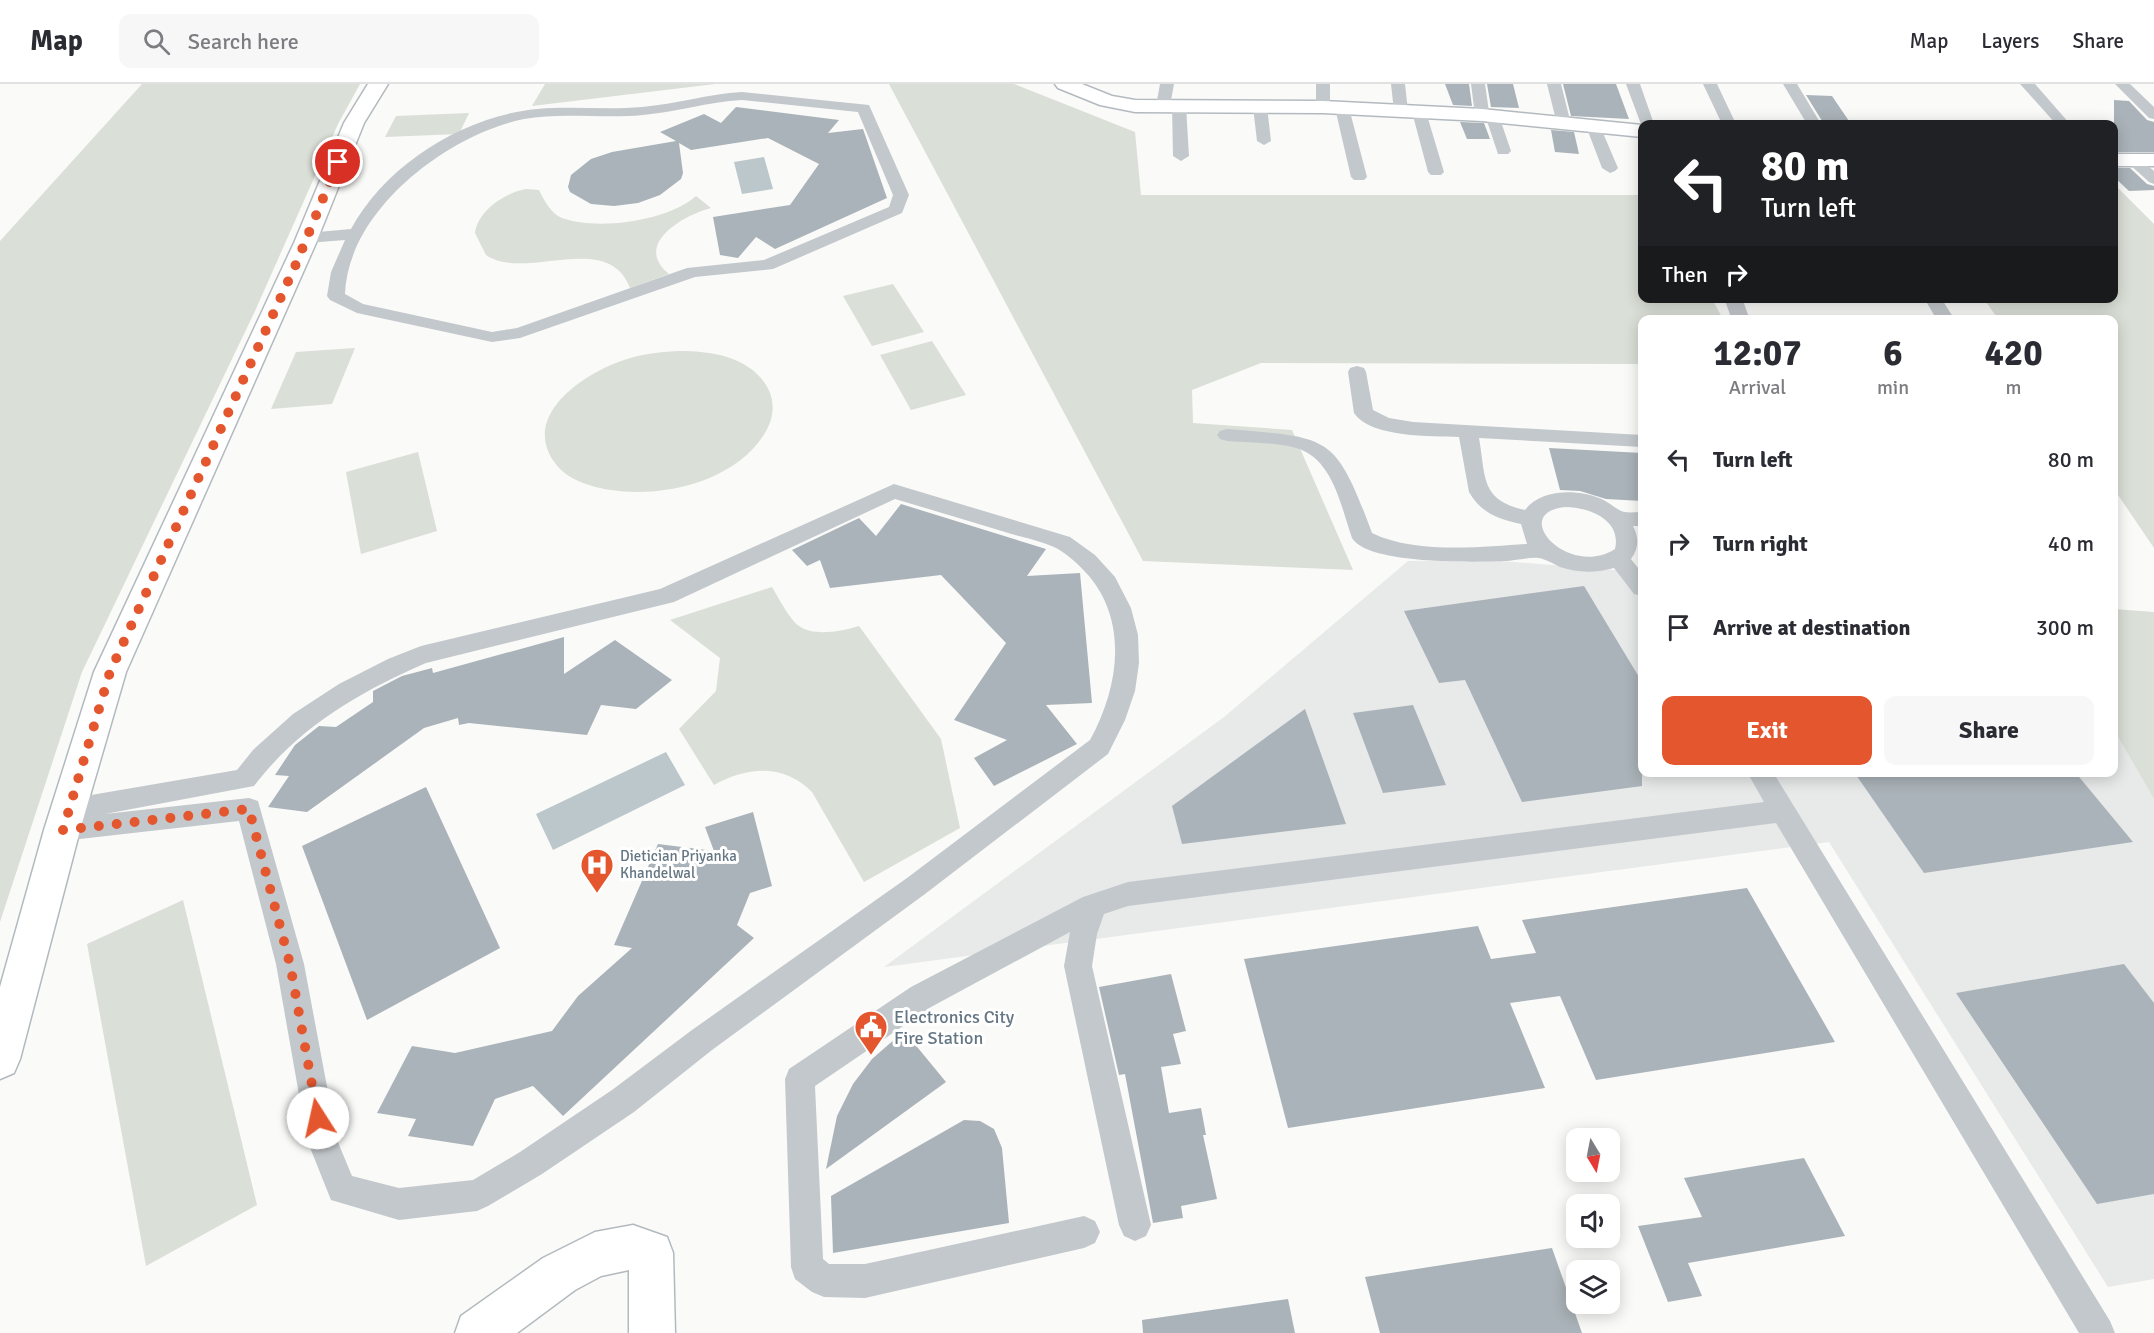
<!DOCTYPE html>
<style>
:root{--surface:#fff;--page:#f7f7f7;--text:#2b2b33;--muted:#7c7c81;--line:#e1e1e2;--accent:#e4572e}
body{margin:0;font-family:Signika,sans-serif;background:var(--page);color:var(--text);height:100vh;display:flex;flex-direction:column;font-size:22px;white-space:nowrap}
*{box-sizing:border-box;margin:0}
p{font-size:20px;color:var(--muted)}
.icon{flex:none;width:33px;height:33px;fill:none;stroke:currentColor;stroke-width:2;stroke-linecap:round;stroke-linejoin:round}
.map{position:relative;flex:1;overflow:hidden}
.panel{position:absolute;left:1638px;top:231px;width:480px;height:462px;display:flex;flex-direction:column;background:var(--surface);border-radius:12px;box-shadow:0 3px 15px #0003}
.panel>*{flex:none}
.banner{position:absolute;left:1638px;top:36px;width:480px;height:183px;border-radius:12px;box-shadow:0 3px 15px #0003;background:#202124;color:#fff;overflow:hidden}
.needle{width:39px;rotate:170deg}
.buttons{position:absolute;left:1566px;top:1044px;display:grid;gap:12px}
.buttons a{display:grid;place-items:center;width:54px;height:54px;border-radius:12px;background:var(--surface);box-shadow:0 3px 15px #0003;font-size:30px}
.pin{position:absolute;display:grid;place-items:center;width:51px;height:51px;color:#fff;margin:-26px;border:3px solid #fff;border-radius:50%;box-shadow:0 2px 6px #0007}
.me{position:absolute;width:66px;margin:-33px;rotate:350deg;stroke-linejoin:round;filter:drop-shadow(0 0 4px #0008)}
.turn{display:flex;align-items:center;gap:21px;height:126px;padding:0 24px;font-size:27px}
.turn .icon{width:78px;height:78px;stroke-width:2.5}
.turn b{display:block;font-size:42px;line-height:51px}
.then{display:flex;align-items:center;height:57px;padding:0 24px;background:#0003;gap:12px;font-size:22px}
.eta{display:flex;justify-content:space-evenly;align-items:center;height:102px;text-align:center}
.eta b{font-size:36px;font-weight:800;line-height:42px}
.button{display:flex;gap:12px;margin-top:auto;padding:12px 24px}
.button a{flex:1;height:69px;border-radius:12px;background:var(--accent);color:#fff;font-size:24px;font-weight:800;line-height:69px;text-align:center}
.button a+a{background:var(--page);color:var(--text)}
ul{padding:0;list-style:none}
li{display:flex;align-items:center;gap:18px;height:84px;padding:0 24px}
li div{flex:1}
li b{display:block;font-size:22px}
li em{font-style:normal}
header{display:flex;align-items:center;gap:36px;box-sizing:border-box;height:84px;padding:0 30px;background:var(--surface);border-bottom:2px solid var(--line)}
header strong{font-size:28px}
nav{display:flex;gap:33px;margin-inline-start:auto;font-size:21px}
.search{width:420px;height:54px;background:var(--page);display:flex;align-items:center;gap:15px;box-sizing:border-box;padding:0 21px;border-radius:12px;color:var(--muted);font-size:22px}
.map>svg:first-child{display:block}
</style>
<header>
<strong>Map</strong>
<div class="search"><svg class="icon" aria-label="search" viewBox="0 0 24 24"><circle cx="10" cy="10" r="6"/><path d="M15 15l6 6"/></svg>Search here</div>
<nav><a>Map</a><a>Layers</a><a>Share</a></nav>
</header>
<div class="map">
<svg width="2154" height="1249" viewBox="0 0 2154 1249">
<rect width="100%" height="100%" fill="#fafaf8"/>
<polygon fill="#e8e9e9" points="1489,476 1642,488 1642,688 2114,688 2114,646 2154,715 2154,1195 2108,1203 1829,758 884,883 1224,633 1408,477"/>
<g fill="#dadfd7">
<polygon points="142,0 360,0 338,40 255,227 82,588 0,838 0,157"/>
<polygon points="545,0 715,0 532,22"/>
<polygon points="889,0 1014,0 1135,48 1141,111 1642,111 1642,214 1712,215 1723,235 1642,236 1642,280 1261,279 1192,306 1193,339 1292,346 1353,486 1143,477"/>
<polygon points="469,29 459,50 385,53 396,32"/>
<polygon points="2114,100 2154,140 2154,464 2114,405 2114,236 1998,235 1984,215 2114,214"/>
<path d="M 526,105 L 539,106 C 544,116 551,130 562,134 C 598,147 668,137 696,112 L 711,124 C 684,131 632,160 669,190 L 630,204 C 608,145 525,198 486,171 L 475,149 C 478,126 505,109 526,105 Z"/>
<polygon points="893,200 924,248 872,262 843,212"/>
<polygon points="932,257 966,311 911,326 880,271"/>
<polygon points="355,264 332,320 271,325 296,268"/>
<path d="M 678,267 C 694,267 711,268 727,273 C 763,284 787,317 763,352 C 733,398 662,414 611,406 C 591,403 567,396 555,379 C 520,332 584,289 624,276 C 641,270 659,268 678,267 Z"/>
<polygon points="418,368 437,447 361,470 346,388"/>
<path d="M 772,503 C 778,513 790,536 799,542 C 814,553 843,547 859,542 L 941,655 L 960,744 L 864,798 L 812,708 C 783,679 747,683 714,701 L 679,645 L 716,607 L 720,574 L 670,536 Z"/>
<polygon points="2114,525 2154,528 2154,715 2114,646"/>
<polygon points="183,816 257,1121 146,1182 87,860"/>
</g>
<g fill="#bbc7cb">
<polygon points="764,73 773,105 742,110 734,78"/>
<polygon points="666,668 685,701 553,766 536,730"/>
</g>
<g fill="#aab3b9">
<polygon points="1445,0 1469,0 1472,22 1453,21"/>
<polygon points="1487,0 1513,0 1519,24 1491,23"/>
<polygon points="1563,0 1616,0 1629,35 1571,32"/>
<polygon points="1806,11 1832,12 1851,40 1824,40"/>
<polygon points="2114,16 2129,17 2147,36 2154,38 2154,68 2114,68"/>
<polygon points="736,23 839,36 828,49 863,45 887,114 775,165 756,153 738,174 720,171 713,133 790,121 819,80 768,54 691,66 679,59 683,89 681,95 660,111 638,119 614,122 591,120 570,108 568,103 571,91 591,75 612,68 676,57 660,48 704,30 721,39"/>
<polygon points="1460,38 1484,39 1490,55 1467,55"/>
<polygon points="1551,46 1574,48 1579,70 1555,68"/>
<polygon points="2114,84 2130,84 2147,100 2154,102 2154,106 2129,107 2114,93"/>
<polygon points="1549,364 1642,369 1642,417 1606,415 1580,407 1560,406"/>
<polygon points="901,420 1046,465 1027,492 1080,489 1092,619 1046,621 1077,660 994,702 974,674 1007,656 954,636 1006,559 941,491 830,504 820,476 807,482 792,466 859,434 876,452"/>
<polygon points="1584,502 1642,598 1642,702 1522,718 1465,596 1439,599 1404,527"/>
<polygon points="564,553 564,590 615,556 672,596 636,625 601,621 587,651 469,639 459,641 458,634 424,644 307,728 268,723 289,692 275,691 295,661 319,642 336,643 373,618 373,607 402,592 432,584 433,589"/>
<polygon points="1413,621 1446,701 1383,709 1353,629"/>
<polygon points="1305,625 1346,740 1182,760 1172,722"/>
<polygon points="1854,688 2075,688 2133,758 1924,789"/>
<polygon points="426,703 500,864 367,936 302,762"/>
<polygon points="753,728 772,802 750,809 737,841 754,854 563,1032 533,1002 495,1015 473,1062 408,1052 416,1035 377,1029 412,962 455,969 552,947 578,912 632,864 614,861 658,760 714,767 705,743"/>
<polygon points="1747,804 1835,958 1596,996 1560,912 1510,919 1545,1004 1288,1044 1244,875 1478,842 1491,875 1536,869 1522,836"/>
<polygon points="2124,880 2154,919 2154,1110 2097,1120 1956,909"/>
<polygon points="1171,890 1186,947 1173,950 1181,980 1161,983 1169,1029 1201,1024 1206,1051 1203,1051 1217,1115 1181,1122 1183,1134 1153,1139 1125,990 1119,991 1099,903"/>
<polygon points="904,947 946,998 826,1085 837,1032 853,1000 872,975"/>
<polygon points="964,1036 980,1037 994,1045 1002,1064 1009,1139 833,1169 831,1112"/>
<polygon points="1804,1074 1845,1152 1688,1179 1702,1212 1668,1218 1638,1142 1702,1133 1684,1094"/>
<polygon points="1552,1164 1582,1249 1380,1249 1365,1193"/>
<polygon points="1288,1215 1295,1249 1143,1249 1142,1236"/>
</g>
<g fill="none" stroke-linecap="round" stroke-linejoin="round">
<g stroke="#b3babf" stroke-width="3">
<g id="secondary">
<polygon points="368,0 388,0 364,39 316,159 126,588 80,746 20,975 14,989 0,995 0,903 44,746 94,588 294,159 344,39"/>
<polygon points="1055,0 1082,0 1112,12 1135,16 1323,17 1482,25 1642,41 1642,53 1482,37 1323,29 1135,28 1100,21 1058,4"/>
<rect x="2114" y="70" width="40" height="12"/>
<polygon points="633,1141 667,1153 673,1169 675,1249 629,1249 629,1186 601,1192 575,1206 517,1249 455,1249 461,1232 543,1174 595,1148"/>
</g>
</g>
<g fill="#c3c8cc" fill-rule="evenodd">
<polygon points="1160,0 1174,0 1170,22 1163,26 1156,22"/>
<polygon points="1316,0 1330,0 1330,23 1328,26 1318,26 1316,23"/>
<polygon points="1391,0 1405,0 1408,27 1406,30 1396,30 1394,27"/>
<polygon points="1471,0 1485,0 1489,28 1497,29 1499,32 1511,67 1508,70 1498,70 1486,34 1477,34 1475,31"/>
<polygon points="1547,0 1561,0 1571,40 1569,43 1559,43 1557,40"/>
<polygon points="1626,0 1640,0 1654,40 1642,40 1642,43"/>
<polygon points="1703,0 1717,0 1736,40 1722,40"/>
<polygon points="1783,0 1797,0 1821,40 1807,40"/>
<polygon points="2020,0 2035,0 2070,40 2056,40"/>
<polygon points="2115,0 2130,0 2154,23 2154,35 2149,34"/>
<path d="M 742,8 L 869,21 L 909,111 L 902,129 L 773,185 L 695,193 L 520,254 L 492,258 L 357,229 L 330,216 L 327,212 L 331,188 L 345,156 L 307,159 L 299,154 L 307,149 L 351,145 C 386,80 464,32 537,25 C 572,22 607,26 642,23 C 676,20 708,10 742,8 ZM 742,16 L 858,28 L 893,111 L 889,123 L 764,176 L 687,184 L 517,244 L 492,248 L 363,220 L 345,210 C 348,126 447,51 524,35 C 562,28 603,35 643,31 C 676,28 708,18 742,16 Z"/>
<polygon points="1179,18 1186,22 1189,72 1181,77 1173,72 1172,22"/>
<polygon points="1260,19 1267,23 1271,57 1264,61 1257,57 1253,23"/>
<polygon points="1342,20 1349,24 1367,93 1364,96 1354,96 1351,93 1335,24"/>
<polygon points="1419,24 1426,28 1444,88 1441,91 1431,91 1428,88 1412,28"/>
<polygon points="1593,38 1600,42 1618,84 1615,87 1610,89 1602,84 1586,42"/>
<polygon points="2133,71 2138,73 2154,87 2154,100 2149,98 2128,79 2125,76 2128,73"/>
<polygon points="1724,214 1742,214 1750,236 1732,236"/>
<polygon points="1924,214 1941,214 1955,236 1937,236"/>
<path d="M 1357,282 L 1364,284 L 1366,288 L 1373,326 L 1389,334 L 1413,338 L 1642,351 L 1642,363 L 1479,354 C 1486,393 1480,416 1525,426 C 1541,405 1576,405 1599,414 C 1608,417 1615,425 1624,428 C 1630,429 1636,428 1642,428 L 1642,442 L 1633,442 C 1639,454 1639,464 1631,475 L 1642,489 L 1642,512 L 1634,510 L 1614,484 C 1596,489 1578,489 1560,483 C 1554,480 1545,475 1539,474 C 1530,473 1517,476 1507,477 C 1477,478 1368,481 1352,454 C 1341,423 1333,374 1296,364 C 1274,358 1250,359 1227,357 L 1220,355 L 1217,351 L 1220,347 L 1227,345 C 1330,354 1335,349 1372,449 C 1414,470 1482,463 1527,460 L 1521,440 C 1498,435 1481,429 1469,408 L 1459,353 C 1432,352 1371,354 1354,329 L 1348,288 L 1350,284 ZM 1565,423 C 1589,423 1622,436 1615,465 C 1568,495 1508,429 1565,423 Z"/>
<path d="M 894,400 L 1070,453 L 1095,471 L 1115,493 L 1131,524 L 1138,551 L 1139,579 L 1135,607 L 1125,636 L 1108,670 L 925,810 L 712,966 L 634,1028 L 542,1090 L 488,1122 L 477,1127 L 399,1136 L 331,1116 L 307,1056 L 276,880 L 239,737 L 62,757 L 53,754 L 49,746 L 53,738 L 63,735 L 59,734 L 55,726 L 59,718 L 68,715 L 237,686 L 253,666 L 293,630 L 339,600 L 388,575 L 421,562 L 660,505 ZM 895,415 C 932,426 969,437 1005,448 C 1021,453 1039,456 1054,463 C 1067,469 1080,482 1089,492 C 1129,540 1118,605 1090,656 L 907,794 L 692,946 L 612,1006 L 520,1068 L 473,1096 L 399,1104 L 352,1092 L 337,1056 L 304,880 L 258,717 L 249,714 L 105,730 L 254,702 C 299,643 359,608 426,579 L 674,518 Z"/>
<polygon points="1747,688 1773,688 2110,1237 2115,1249 2079,1249 1776,739 1128,822 1104,830 1097,850 1092,882 1151,1141 1146,1152 1135,1157 1124,1152 1119,1141 1064,882 1070,848 931,923 815,1002 823,1175 829,1180 865,1180 1084,1132 1095,1137 1100,1148 1095,1159 1084,1164 865,1214 824,1213 812,1208 795,1195 791,1183 785,995 789,985 911,903 1083,813 1128,798 1764,718"/>
</g>
<use href="#secondary" fill="#fff" fill-rule="evenodd"/>
</g>
<g fill="none" stroke-linecap="round" stroke-linejoin="round">
<polyline stroke="#e4572e" stroke-width="10" stroke-dasharray="0 18" points="318,1034 290,880 249,725 63,746 110,588 296,180 338,78"/>
</g>
<defs>
<g id="hospital-pin" transform="scale(1.725)"><path d="M0 17L-7.5 6A9.5 9.5 0 1 1 7.5 6Z" fill="#e4572e" stroke="#fff"/><path d="M-5-5h3v3.5h4V-5h3V5h-3V1.5h-4V5h-3Z" fill="#fff"/></g>
<g id="civic-pin" transform="scale(1.725)"><path d="M0 17L-7.5 6A9.5 9.5 0 1 1 7.5 6Z" fill="#e4572e" stroke="#fff"/><path d="M-.6-6.5H3V-4.5H.6V-3L4-1V1h2V6H-6V1h2V-1L-.6-3ZM-1.2 2.5V6h2.4V2.5Z" fill="#fff"/></g>
</defs>
<g fill-rule="evenodd">
<use href="#hospital-pin" x="597" y="781"/>
<use href="#civic-pin" x="871" y="943"/>
</g>
<g text-anchor="middle" dominant-baseline="central" stroke-width="6" stroke-linejoin="round" paint-order="stroke">
<g font-size="15" fill="#657683" stroke="#fff" text-anchor="start">
<text x="620" y="772">Dietician Priyanka<tspan x="620" dy="17">Khandelwal</tspan></text>
</g>
<g font-size="18" fill="#657683" stroke="#fff" text-anchor="start">
<text x="894" y="933">Electronics City<tspan x="894" dy="21">Fire Station</tspan></text>
</g>
</g>
</svg>
<div class="buttons">
<a><svg class="needle" viewBox="-14 -14 28 28"><path d="M0-13l5 13h-10z" fill="#e53935"/><path d="M0 13l5-13h-10z" fill="#7c7c81"/></svg></a>
<a><svg class="icon" aria-label="sound" viewBox="0 0 24 24"><path d="M4 9h4l5-4v14l-5-4H4zM17 9q2 3 0 6"/></svg></a>
<a><svg class="icon" aria-label="layers" viewBox="0 0 24 24"><path d="M12 4l9 5-9 5-9-5zM3 14l9 5 9-5"/></svg></a>
</div>
<div class="pin" style="left:338px;top:78px;background:#d93025"><svg class="icon" aria-label="arrive" viewBox="0 0 24 24"><path d="M6 21V4h12l-3 4 3 4H6"/></svg></div>
<svg class="me" style="left:318px;top:1034px" viewBox="-20 -20 40 40"><circle r="19" fill="#fff"/><path d="M0-13L10 11 0 6-10 11z" fill="#e4572e"/></svg>
<div class="banner">
<div class="turn"><svg class="icon" aria-label="left" viewBox="0 0 24 24"><path d="M17 20v-9H6M10 6l-5 5 5 5"/></svg><div><b>80 m</b>Turn left</div></div>
<div class="then">Then<svg class="icon" aria-label="right" viewBox="0 0 24 24"><path d="M7 20v-9h11M14 6l5 5-5 5"/></svg></div>
</div>
<section class="panel">
<div class="eta">
<div><b>12:07</b><p>Arrival</p></div>
<div><b>6</b><p>min</p></div>
<div><b>420</b><p>m</p></div>
</div>
<ul>
<li><svg class="icon" aria-label="left" viewBox="0 0 24 24"><path d="M17 20v-9H6M10 6l-5 5 5 5"/></svg><div><b>Turn left</b></div><em>80 m</em></li>
<li><svg class="icon" aria-label="right" viewBox="0 0 24 24"><path d="M7 20v-9h11M14 6l5 5-5 5"/></svg><div><b>Turn right</b></div><em>40 m</em></li>
<li><svg class="icon" aria-label="arrive" viewBox="0 0 24 24"><path d="M6 21V4h12l-3 4 3 4H6"/></svg><div><b>Arrive at destination</b></div><em>300 m</em></li>
</ul>
<div class="button"><a>Exit</a><a>Share</a></div>
</section>
</div>
